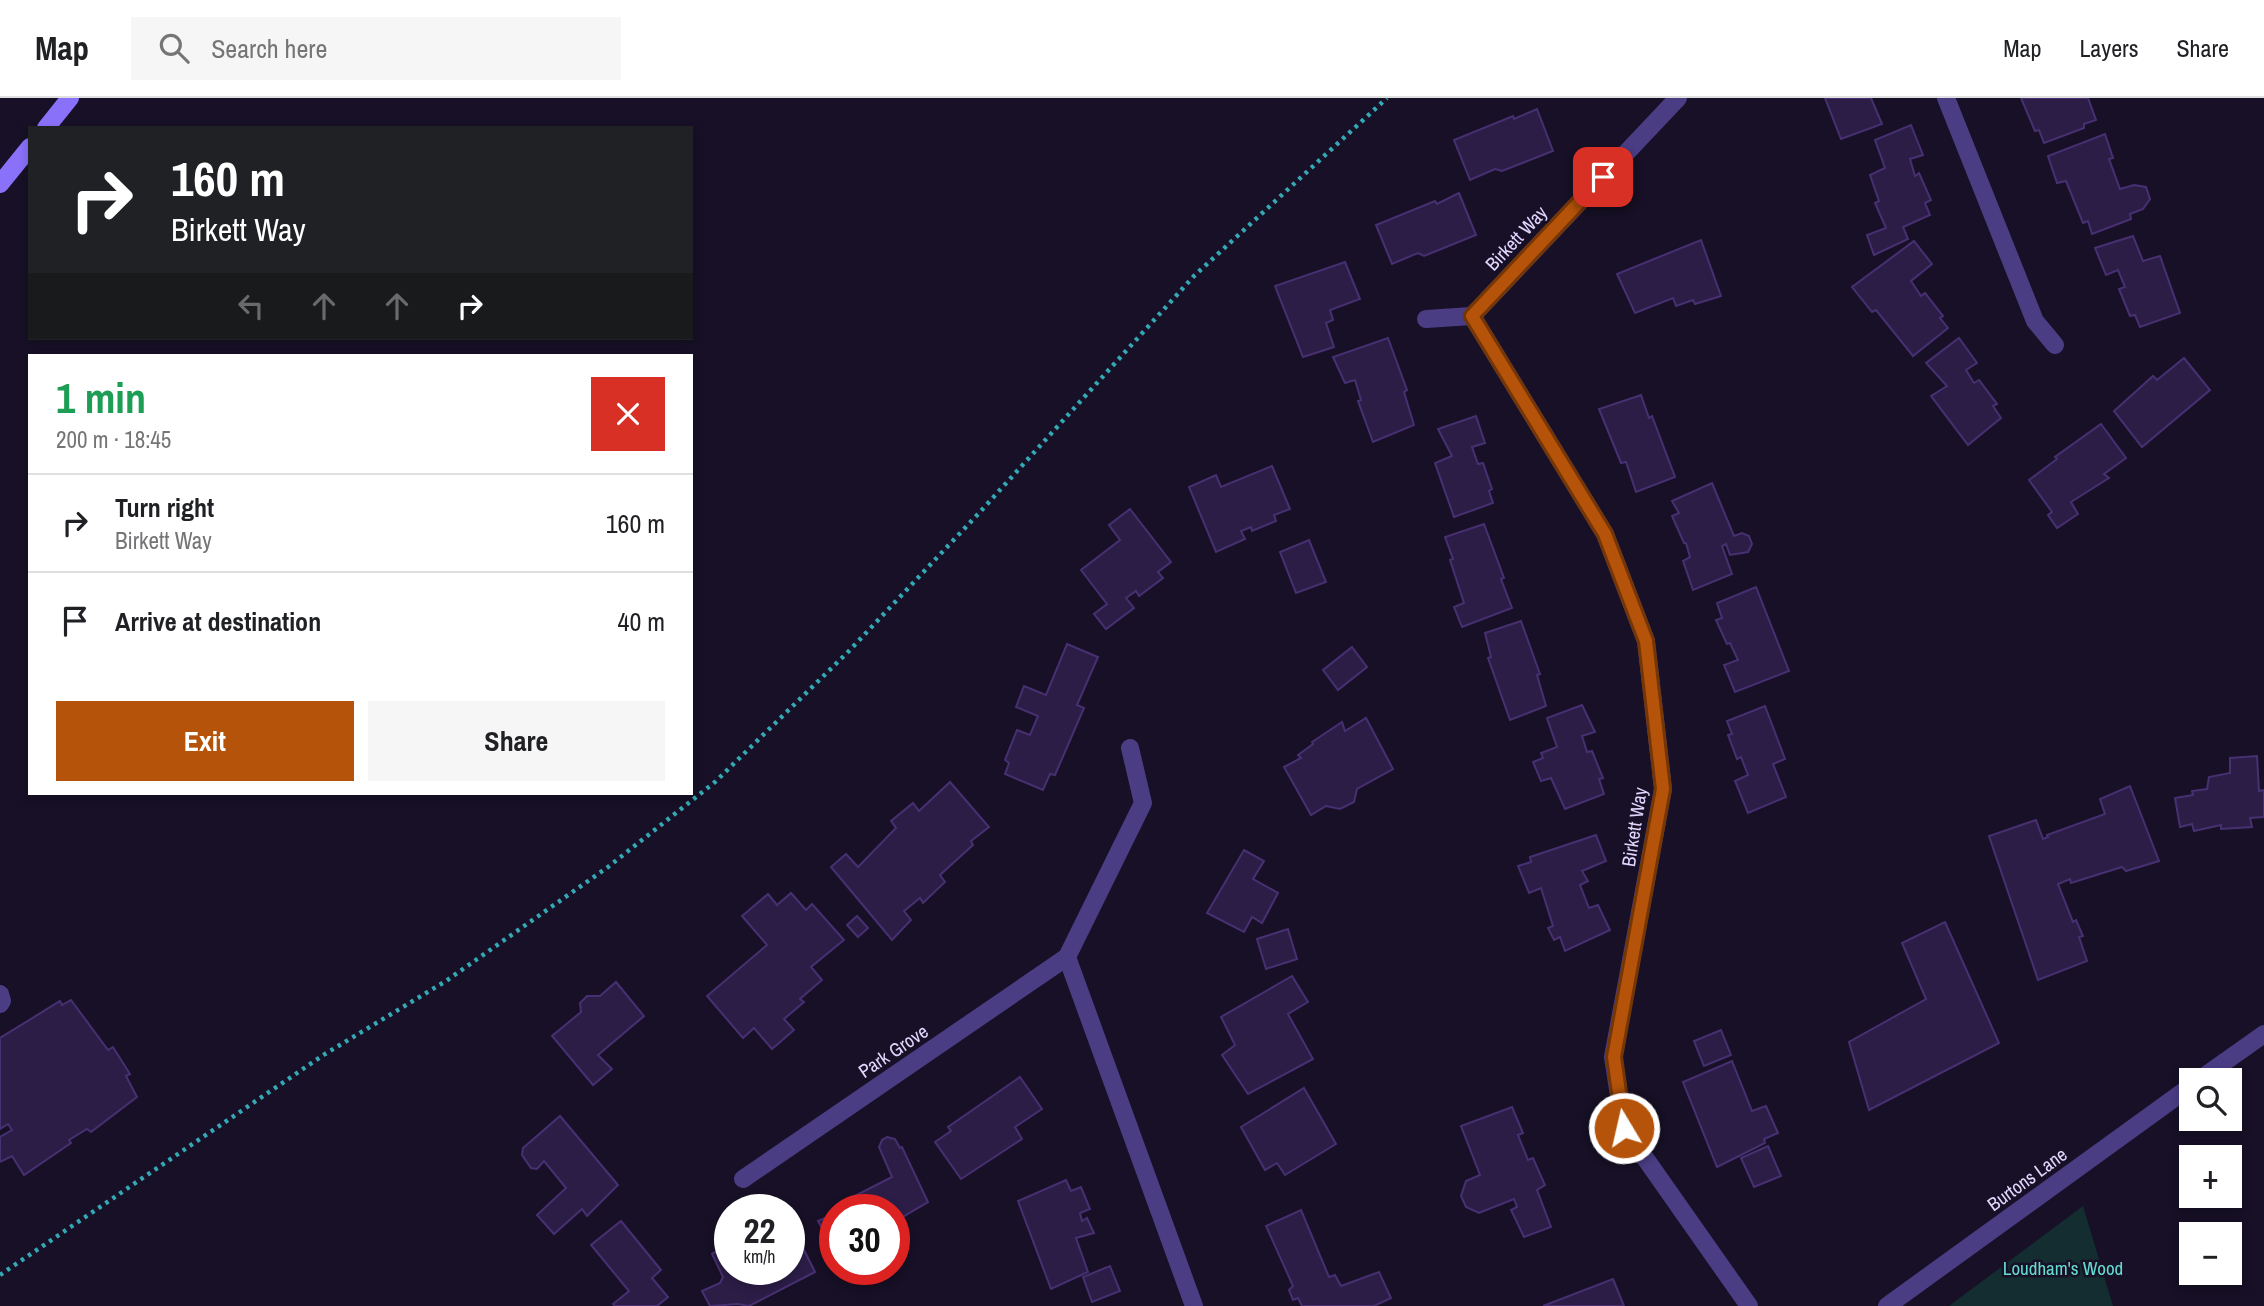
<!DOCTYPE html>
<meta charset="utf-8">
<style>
:root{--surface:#fff;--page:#f6f6f6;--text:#202124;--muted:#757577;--line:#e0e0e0;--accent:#b45309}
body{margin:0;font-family:"Archivo Narrow",sans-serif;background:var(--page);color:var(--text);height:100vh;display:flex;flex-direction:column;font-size:26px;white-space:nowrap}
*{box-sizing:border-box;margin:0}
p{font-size:23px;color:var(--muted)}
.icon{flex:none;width:38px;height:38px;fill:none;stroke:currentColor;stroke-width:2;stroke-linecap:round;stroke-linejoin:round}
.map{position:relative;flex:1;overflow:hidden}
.side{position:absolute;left:28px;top:256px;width:665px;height:441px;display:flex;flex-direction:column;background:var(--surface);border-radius:0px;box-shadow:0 4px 10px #0003}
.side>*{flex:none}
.top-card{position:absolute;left:28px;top:28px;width:665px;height:214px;border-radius:0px;box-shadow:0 4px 10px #0003;background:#202124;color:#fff;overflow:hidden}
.controls{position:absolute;left:2179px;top:970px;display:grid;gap:14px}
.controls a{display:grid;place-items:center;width:63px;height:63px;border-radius:0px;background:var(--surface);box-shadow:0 4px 10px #0003;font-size:35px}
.speed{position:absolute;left:714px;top:1096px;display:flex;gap:14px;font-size:35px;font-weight:700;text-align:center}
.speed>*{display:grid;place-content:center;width:91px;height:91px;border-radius:50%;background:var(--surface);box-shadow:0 4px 10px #0003;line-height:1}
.speed small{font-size:18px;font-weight:400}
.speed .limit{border:10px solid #d22;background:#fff;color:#111}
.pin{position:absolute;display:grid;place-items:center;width:60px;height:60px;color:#fff;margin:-30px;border-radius:14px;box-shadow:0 4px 10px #0006}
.me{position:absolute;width:77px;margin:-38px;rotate:351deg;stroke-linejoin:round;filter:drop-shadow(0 0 5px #0008)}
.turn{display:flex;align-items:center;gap:24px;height:147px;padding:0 28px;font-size:32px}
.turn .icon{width:91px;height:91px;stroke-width:2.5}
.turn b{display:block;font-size:49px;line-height:60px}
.lanes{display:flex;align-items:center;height:66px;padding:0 28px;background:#0003;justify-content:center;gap:35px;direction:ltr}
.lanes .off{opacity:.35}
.round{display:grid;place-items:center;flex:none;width:74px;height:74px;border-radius:0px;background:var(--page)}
.summary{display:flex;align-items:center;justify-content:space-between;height:119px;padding:0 28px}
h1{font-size:42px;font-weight:700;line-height:52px;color:#1e9e55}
.cta{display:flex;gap:14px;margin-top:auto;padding:14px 28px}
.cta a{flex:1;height:80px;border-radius:0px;background:var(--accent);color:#fff;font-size:28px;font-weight:700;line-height:80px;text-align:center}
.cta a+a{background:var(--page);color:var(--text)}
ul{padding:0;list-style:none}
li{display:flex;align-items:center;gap:21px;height:98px;padding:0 28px;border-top:2px solid var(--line)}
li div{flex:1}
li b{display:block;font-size:26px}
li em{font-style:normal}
header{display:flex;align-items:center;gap:42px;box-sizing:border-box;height:98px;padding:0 35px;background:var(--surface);border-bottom:2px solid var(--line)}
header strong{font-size:33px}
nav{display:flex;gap:38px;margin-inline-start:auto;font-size:24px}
.search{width:490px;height:63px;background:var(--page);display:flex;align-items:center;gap:18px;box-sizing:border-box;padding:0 24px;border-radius:0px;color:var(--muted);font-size:26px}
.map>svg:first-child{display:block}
</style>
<header>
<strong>Map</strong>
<div class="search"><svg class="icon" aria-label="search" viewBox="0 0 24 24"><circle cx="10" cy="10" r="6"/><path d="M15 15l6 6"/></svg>Search here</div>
<nav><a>Map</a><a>Layers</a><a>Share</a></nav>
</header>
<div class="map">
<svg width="2264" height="1208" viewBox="0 0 2264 1208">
<rect width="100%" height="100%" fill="#171026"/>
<polygon fill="#132d30" points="2083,1108 2113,1208 1949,1208"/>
<g fill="#2c1d47" stroke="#473072" stroke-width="2">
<polygon points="1825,0 1871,0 1882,26 1841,41"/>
<polygon points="2021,0 2088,0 2096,22 2084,26 2084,30 2044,45 2039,32 2035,33"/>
<polygon points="1537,11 1553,53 1502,73 1495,71 1470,82 1454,42 1513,18 1514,21"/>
<polygon points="1911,27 1923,57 1910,61 1915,78 1919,75 1931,102 1925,105 1930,117 1903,129 1908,141 1874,157 1867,137 1886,130 1875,105 1879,103 1870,77 1885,70 1875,42"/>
<polygon points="2105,36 2113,60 2109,61 2120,91 2134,87 2146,89 2150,101 2143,111 2130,116 2131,121 2092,136 2088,123 2083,125 2066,83 2057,85 2048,58"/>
<polygon points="1459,95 1476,137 1424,158 1418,155 1392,166 1376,127 1435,103 1437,106"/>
<polygon points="2133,138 2143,163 2160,158 2180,215 2140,229 2135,217 2130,218 2119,191 2125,189 2118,172 2106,177 2095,150"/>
<polygon points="1701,142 1721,198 1695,206 1693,202 1676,208 1673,200 1635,215 1617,176"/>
<polygon points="1914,143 1932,166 1911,183 1921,198 1925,195 1943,218 1940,220 1948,230 1913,258 1876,212 1872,214 1852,189"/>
<polygon points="1345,164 1360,201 1330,212 1333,222 1326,225 1334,249 1303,259 1275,188"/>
<polygon points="1388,240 1407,292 1404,294 1414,327 1373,344 1358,303 1361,302 1355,282 1345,285 1333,259"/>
<polygon points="1959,240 1977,265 1966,272 1974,285 1979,282 1997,306 1993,308 2001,320 1968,347 1931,298 1947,288 1926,265"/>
<polygon points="2184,260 2210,292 2142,349 2114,313 2153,278 2157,282"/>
<polygon points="1641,297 1649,320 1652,318 1675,379 1636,394 1626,364 1621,365 1599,311"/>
<polygon points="1476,318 1485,345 1472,349 1478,366 1483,365 1492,391 1489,393 1493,405 1454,419 1435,365 1452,358 1438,331"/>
<polygon points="2101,326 2126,360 2104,376 2109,380 2071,404 2078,416 2057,430 2048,417 2052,414 2029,382 2057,361 2055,359"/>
<polygon points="1272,368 1290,411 1274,417 1276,423 1252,433 1251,429 1241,433 1245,441 1216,454 1189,389 1216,377 1221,389"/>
<polygon points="1712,385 1734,438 1742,435 1749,438 1752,446 1748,454 1730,457 1726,446 1722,448 1732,476 1693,492 1683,463 1690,459 1686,445 1684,445 1672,418 1679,415 1672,403"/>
<polygon points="1130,411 1171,464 1158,474 1163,480 1139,498 1136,493 1126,500 1134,510 1106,531 1094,516 1107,506 1081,472 1120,442 1109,427"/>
<polygon points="1484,426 1504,480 1501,481 1512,510 1462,529 1454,509 1464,505 1450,462 1453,461 1445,439"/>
<polygon points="1309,442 1326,484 1296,495 1280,454"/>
<polygon points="1756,489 1789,573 1735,594 1724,567 1738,562 1730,545 1727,546 1716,522 1722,520 1717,505"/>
<polygon points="1521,523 1540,576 1537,577 1546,608 1510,622 1488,560 1491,559 1485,535"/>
<polygon points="1067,546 1098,559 1077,607 1084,610 1055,677 1050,676 1043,692 1005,676 1009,665 1005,662 1017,632 1030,637 1038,618 1016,609 1024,588 1046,597"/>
<polygon points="1352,549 1367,569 1338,592 1323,572"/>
<polygon points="1582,607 1595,634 1582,638 1587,654 1592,653 1603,680 1599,681 1604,696 1565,711 1551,680 1541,683 1533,664 1543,660 1541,655 1557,649 1547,620"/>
<polygon points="1765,608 1785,661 1773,666 1786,699 1748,715 1735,683 1748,677 1741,659 1737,661 1728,637 1732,636 1727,623"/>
<polygon points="1366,620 1393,671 1357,691 1354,704 1340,711 1326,708 1311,717 1284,669 1301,660 1298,657 1313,646 1312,644 1342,624 1345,633"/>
<polygon points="2257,658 2259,693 2264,692 2264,719 2250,720 2252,729 2221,731 2221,727 2194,733 2192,726 2180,729 2175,700 2193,697 2192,693 2207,691 2209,679 2230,675 2230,660"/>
<polygon points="950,684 989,729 971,743 973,747 940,777 945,784 923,805 920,800 904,813 911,822 892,842 831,769 846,756 858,769 896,730 891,723 913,705 919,713"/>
<polygon points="2130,688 2159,763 2126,773 2122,769 2071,785 2070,781 2058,786 2073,824 2076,822 2083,838 2079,839 2087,863 2038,882 1989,738 2036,722 2043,741 2048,739 2047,737 2105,716 2100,701"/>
<polygon points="1596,737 1606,763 1582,773 1588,783 1580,787 1589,810 1598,807 1610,832 1565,853 1560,839 1554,842 1548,830 1553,828 1541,790 1529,795 1518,768 1531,764 1530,759"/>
<polygon points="1244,752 1264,763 1253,781 1278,795 1262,825 1252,819 1244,834 1207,815"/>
<polygon points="791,795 806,812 812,806 844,842 811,869 822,882 800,901 804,904 784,921 794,932 772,951 754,930 743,940 707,898 767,847 742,818 768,796 777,807"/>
<polygon points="857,818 868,830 858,839 847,827"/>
<polygon points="1945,824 1999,945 1869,1012 1849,944 1926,901 1902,845"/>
<polygon points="1288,831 1297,861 1266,871 1257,841"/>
<polygon points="1292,878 1308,904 1288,916 1313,961 1248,996 1222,957 1235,947 1221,919"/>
<polygon points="616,884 644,918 598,957 612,971 593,987 552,938 581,914 580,905 587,898 600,898"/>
<polygon points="71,902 108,952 113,949 130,976 126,978 137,999 91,1034 87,1031 69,1042 71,1045 24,1077 12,1058 0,1064 0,1039 12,1032 8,1026 0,1031 0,940 60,903 62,907"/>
<polygon points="1721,932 1731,957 1704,968 1694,943"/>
<polygon points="1732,963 1752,1013 1766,1008 1778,1035 1764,1041 1765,1045 1717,1069 1683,984"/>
<polygon points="1020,979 1042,1011 1015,1029 1022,1041 961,1081 935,1044 951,1033 948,1029"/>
<polygon points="1304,990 1336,1046 1285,1077 1277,1065 1265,1072 1241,1029"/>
<polygon points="1512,1009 1523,1035 1518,1037 1528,1062 1533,1060 1545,1087 1537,1092 1551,1129 1524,1139 1511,1112 1517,1109 1514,1101 1479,1115 1466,1109 1461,1098 1466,1083 1480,1077 1461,1028"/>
<polygon points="560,1018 618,1087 587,1118 582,1111 554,1136 537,1117 566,1090 544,1063 537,1071 531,1070 522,1057 523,1050"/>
<polygon points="887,1039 895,1041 900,1050 902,1049 928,1104 894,1124 894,1111 841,1111 839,1106 892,1079 879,1049 882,1042"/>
<polygon points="1768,1048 1781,1078 1754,1089 1741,1060"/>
<polygon points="1066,1082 1071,1093 1081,1089 1090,1111 1080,1115 1082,1123 1087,1120 1094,1135 1076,1140 1088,1174 1051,1191 1018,1103"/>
<polygon points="1301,1112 1329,1179 1335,1177 1341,1188 1379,1174 1391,1200 1374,1208 1302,1208 1298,1200 1293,1202 1289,1192 1293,1188 1266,1128"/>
<polygon points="835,1116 835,1153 818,1123"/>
<polygon points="621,1123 661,1172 652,1180 668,1199 657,1208 615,1208 613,1206 629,1193 591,1147"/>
<polygon points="796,1136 815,1174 749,1208 738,1206 710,1208 702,1193 720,1185 723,1179 712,1156 730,1145 730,1171 789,1171 789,1139"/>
<polygon points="1110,1168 1120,1193 1092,1204 1083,1179"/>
<polygon points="1613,1181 1624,1208 1543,1208"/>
</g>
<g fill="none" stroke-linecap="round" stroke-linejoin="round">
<polyline stroke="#34a9b5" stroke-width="4.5" stroke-dasharray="3.5 5" stroke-linecap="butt" points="0,1177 325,956 446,883 608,769 715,684 848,554 980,414 1194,178 1387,0"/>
<polyline stroke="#4a3d84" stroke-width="18" points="0,896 2,903 0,906"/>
<g stroke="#4a3d84" stroke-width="18">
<polyline points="1678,0 1472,218 1605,436 1646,543 1663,691 1613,959 1624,1030 1749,1208"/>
<polyline points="1946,0 2035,223 2055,247"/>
<polyline points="1426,221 1472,218"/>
<polyline points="1067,859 1194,1208"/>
<polyline points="2199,982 2264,936"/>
<polyline points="743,1081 1067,859 1143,705 1130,650"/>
<polyline points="1887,1208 2191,988"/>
</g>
<g stroke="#8a71fa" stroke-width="18">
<polyline points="46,30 70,0"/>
<polyline points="0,86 30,49"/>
</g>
</g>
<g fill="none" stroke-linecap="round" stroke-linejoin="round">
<g stroke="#753606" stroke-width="18">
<polyline id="route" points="1603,79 1472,218 1605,436 1646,543 1663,691 1614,959 1624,1030"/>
</g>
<use href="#route" stroke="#b45309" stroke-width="12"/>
</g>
<g text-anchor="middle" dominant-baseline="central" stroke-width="5" stroke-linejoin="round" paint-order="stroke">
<g font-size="19" fill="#e1d7fe" stroke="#171026">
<text transform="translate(1516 140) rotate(-47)">Birkett Way</text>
<text transform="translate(1634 729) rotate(-81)">Birkett Way</text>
<text transform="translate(893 953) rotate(-34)">Park Grove</text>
<text transform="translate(2027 1081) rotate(-36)">Burtons Lane</text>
</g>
<g font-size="19" fill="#64dcd1" stroke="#171026">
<text x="2063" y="1170">Loudham's Wood</text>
</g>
</g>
</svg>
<div class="controls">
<a><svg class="icon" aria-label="search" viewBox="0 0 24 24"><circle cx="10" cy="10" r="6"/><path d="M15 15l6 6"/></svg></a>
<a>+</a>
<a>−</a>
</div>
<div class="speed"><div>22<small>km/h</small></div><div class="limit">30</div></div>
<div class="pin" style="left:1603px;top:79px;background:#d93025"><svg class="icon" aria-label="arrive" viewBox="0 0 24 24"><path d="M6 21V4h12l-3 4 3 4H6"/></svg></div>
<svg class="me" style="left:1624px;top:1030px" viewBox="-20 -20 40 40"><circle r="17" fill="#b45309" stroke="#fff" stroke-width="3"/><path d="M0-11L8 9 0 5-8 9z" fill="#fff"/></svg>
<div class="top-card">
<div class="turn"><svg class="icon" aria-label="right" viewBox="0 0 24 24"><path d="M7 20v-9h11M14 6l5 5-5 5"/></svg><div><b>160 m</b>Birkett Way</div></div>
<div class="lanes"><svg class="icon off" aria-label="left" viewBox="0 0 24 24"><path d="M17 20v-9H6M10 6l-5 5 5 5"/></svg><svg class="icon off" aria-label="ahead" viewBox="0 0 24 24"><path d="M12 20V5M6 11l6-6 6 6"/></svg><svg class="icon off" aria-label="ahead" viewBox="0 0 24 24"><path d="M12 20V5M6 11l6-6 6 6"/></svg><svg class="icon" aria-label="right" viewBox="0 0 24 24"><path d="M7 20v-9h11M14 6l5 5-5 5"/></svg></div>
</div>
<section class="side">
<div class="summary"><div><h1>1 min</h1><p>200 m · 18:45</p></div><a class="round" style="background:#d93025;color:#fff"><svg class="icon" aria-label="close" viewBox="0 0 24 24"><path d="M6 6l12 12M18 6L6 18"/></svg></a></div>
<ul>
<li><svg class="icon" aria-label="right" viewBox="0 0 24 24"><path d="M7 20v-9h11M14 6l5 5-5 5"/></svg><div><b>Turn right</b><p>Birkett Way</p></div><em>160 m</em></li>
<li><svg class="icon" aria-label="arrive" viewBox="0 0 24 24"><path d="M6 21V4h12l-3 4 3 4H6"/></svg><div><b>Arrive at destination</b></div><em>40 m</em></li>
</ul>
<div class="cta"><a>Exit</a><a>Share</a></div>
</section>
</div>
